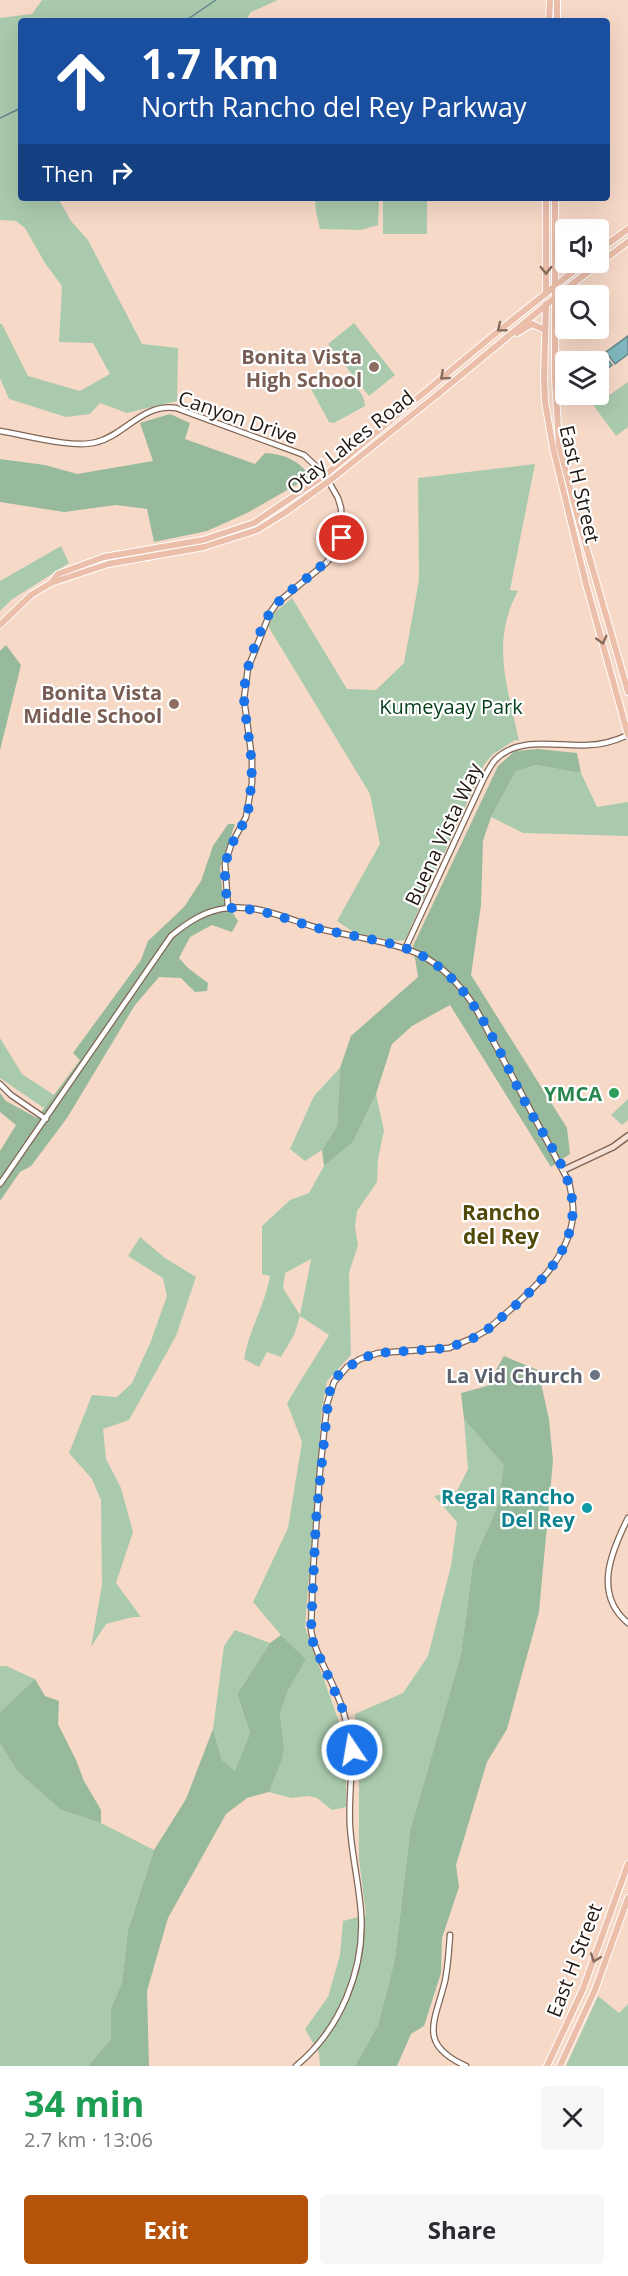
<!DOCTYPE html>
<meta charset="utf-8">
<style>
:root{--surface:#fff;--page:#f7f7f7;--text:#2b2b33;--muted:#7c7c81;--accent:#b45309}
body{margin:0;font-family:"Open Sans",sans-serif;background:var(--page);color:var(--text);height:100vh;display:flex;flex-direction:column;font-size:22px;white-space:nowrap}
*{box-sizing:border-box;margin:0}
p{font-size:20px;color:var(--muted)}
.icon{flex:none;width:33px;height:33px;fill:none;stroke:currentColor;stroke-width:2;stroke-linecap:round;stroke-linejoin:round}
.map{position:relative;height:2066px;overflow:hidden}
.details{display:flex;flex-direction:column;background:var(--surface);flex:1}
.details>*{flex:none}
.guide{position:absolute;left:18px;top:18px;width:592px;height:183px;border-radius:6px;box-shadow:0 6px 24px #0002;background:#1a4fa0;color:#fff;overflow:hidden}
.tools{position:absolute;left:555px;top:219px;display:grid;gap:12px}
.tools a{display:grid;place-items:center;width:54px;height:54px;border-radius:6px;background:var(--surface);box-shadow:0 6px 24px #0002;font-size:30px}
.pin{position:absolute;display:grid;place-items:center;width:51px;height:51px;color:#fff;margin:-26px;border:3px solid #fff;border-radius:50%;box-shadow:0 2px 6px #0007}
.me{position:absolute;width:66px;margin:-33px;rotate:348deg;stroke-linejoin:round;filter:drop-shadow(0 0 4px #0008)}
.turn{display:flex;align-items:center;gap:21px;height:126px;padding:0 24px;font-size:27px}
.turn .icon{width:78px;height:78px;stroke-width:2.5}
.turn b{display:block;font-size:42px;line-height:51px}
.then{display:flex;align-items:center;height:57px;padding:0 24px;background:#0003;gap:12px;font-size:22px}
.round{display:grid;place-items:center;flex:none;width:63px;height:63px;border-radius:6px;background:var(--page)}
.headline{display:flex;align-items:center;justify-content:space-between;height:102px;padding:0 24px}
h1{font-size:36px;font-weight:700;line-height:45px;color:#1e9e55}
.cta{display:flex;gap:12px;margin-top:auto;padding:12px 24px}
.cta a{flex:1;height:69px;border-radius:6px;background:var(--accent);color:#fff;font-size:24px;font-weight:700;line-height:69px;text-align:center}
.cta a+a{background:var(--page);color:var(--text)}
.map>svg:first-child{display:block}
</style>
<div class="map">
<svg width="628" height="2066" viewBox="0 0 628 2066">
<rect width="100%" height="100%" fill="#f7d9c7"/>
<g fill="#aacaae" fill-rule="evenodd">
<polygon points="42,0 278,0 251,12 245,21 21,21 21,198 58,198 71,221 88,240 142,344 178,348 177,401 127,413 100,403 90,414 66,417 9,399 0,378 0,324 2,324 28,376 80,391 110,374 93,343 59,342 62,286 45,263 25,228 16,221 0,220 0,18 32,14"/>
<polygon points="315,198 379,198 378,225 361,230 320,229 316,211"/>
<rect x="383" y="198" width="44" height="36"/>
<polygon points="354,323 395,375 369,396 328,344"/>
<path d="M 333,379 C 349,380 364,389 365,406 L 334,423 L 329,422 L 311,389 L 318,383 Z"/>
<polygon points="628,382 628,427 616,436 594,406"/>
<path d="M 535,464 L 510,590 L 518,591 C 490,643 508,687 519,741 L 515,740 L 493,754 L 484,765 L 405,940 L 397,941 L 355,933 L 337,921 L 380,844 L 370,794 L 268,626 L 274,613 L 292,598 L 347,689 L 376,690 L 404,663 L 419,580 L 418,478 Z"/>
<polygon points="61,546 69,563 11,600 0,611 0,581"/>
<polygon points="536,765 581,773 597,807 628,802 628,836 523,833 491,817 516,771"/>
<polygon points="0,1038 22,1074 54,1095 44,1108 0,1078"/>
<polygon points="340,1068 337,1126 322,1150 305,1161 290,1149 314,1096"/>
<path d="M 376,1094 L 384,1131 L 378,1159 L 377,1182 L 357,1211 L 355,1227 L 358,1245 L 349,1273 L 351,1355 L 327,1381 L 322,1408 L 305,1627 L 342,1730 L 346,1768 L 346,1807 L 332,1810 L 317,1798 L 309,1796 L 291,1798 L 269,1792 L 282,1760 L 284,1747 L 280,1713 L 288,1691 L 306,1659 L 281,1635 L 253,1602 L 288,1528 L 302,1442 L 287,1403 L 329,1335 L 300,1316 L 294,1335 L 281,1357 L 267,1352 L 259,1367 L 244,1359 C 249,1330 265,1305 270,1276 L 262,1274 L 262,1226 L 290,1200 L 309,1193 L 324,1166 L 353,1142 ZM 311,1259 L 311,1260 L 300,1315 L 283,1288 L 285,1273 Z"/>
<polygon points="628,1099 628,1120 622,1125 611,1115"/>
<polygon points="140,1237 165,1258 196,1277 176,1336 129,1420 103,1429 106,1459 121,1488 133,1532 116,1583 141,1617 133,1617 106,1624 91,1647 102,1585 101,1500 92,1479 69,1453 92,1395 117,1397 132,1383 151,1341 167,1296 163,1278 128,1256"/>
<polygon points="464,1419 505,1465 498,1505 473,1562 461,1654 410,1831 395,1959 378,2025 355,2066 320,2066 319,2053 305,2029 328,1997 340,1955 343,1921 366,1915 359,1859 359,1767 355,1714 403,1693 428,1656 451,1566 457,1522 434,1496 457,1491 468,1469"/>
<polygon points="235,1630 270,1643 237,1694 250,1733 235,1772 222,1760 213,1729 224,1646"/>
<polygon points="0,1666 6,1666 35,1679 0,1712"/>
<polygon points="0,1743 17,1771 61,1810 101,1823 154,1850 128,1930 122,1983 111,2008 111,2039 88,2066 0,2066"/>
<polygon points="598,1996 619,2013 628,2004 628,2066 566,2066"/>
</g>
<g fill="#97ba9c">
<path d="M 170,414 L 190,423 L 185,439 L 255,464 L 265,453 C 284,454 301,461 310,477 L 247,513 L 207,531 L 154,542 L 147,509 L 116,505 L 64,512 L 0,502 L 0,459 L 45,465 L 77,474 L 153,461 L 140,423 Z"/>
<polygon points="6,645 21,665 0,750 0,651"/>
<polygon points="538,749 577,753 581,773 536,765 516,771 491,817 483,841 481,905 471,975 567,1128 570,1154 551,1167 450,1005 412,1026 392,1044 376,1094 353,1142 324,1166 322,1150 337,1126 340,1068 351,1036 418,977 413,946 498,766 515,751"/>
<polygon points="228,824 235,824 220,868 223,898 238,921 232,932 212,925 190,937 179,958 188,968 208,983 207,991 195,992 181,978 159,977 135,1005 67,1118 31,1166 20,1172 0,1201 0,1151 16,1125 0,1112 0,1093 6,1101 37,1118 80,1060 73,1053 141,960 148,941 184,907 201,881 213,846"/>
<polygon points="504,1356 538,1370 549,1419 553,1461 539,1612 507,1729 487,1762 456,1865 459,1887 442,1938 441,1973 424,2026 411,2034 397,2066 355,2066 378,2025 395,1959 410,1831 461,1654 473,1562 498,1505 504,1465 464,1419 461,1393 487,1386"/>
<polygon points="281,1635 306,1659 288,1691 280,1713 284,1747 282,1760 269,1792 247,1798 226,1814 168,1918 147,1991 149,2066 88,2066 111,2039 111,2008 122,1983 128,1930 154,1850 186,1799 213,1729 222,1760 235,1771 250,1733 237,1694 270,1643"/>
<polygon points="35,1679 45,1696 59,1701 58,1724 76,1760 84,1781 101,1810 101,1823 61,1810 17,1771 0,1743 0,1712"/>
</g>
<g fill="#80b7be" stroke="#64878a" stroke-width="1.5">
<polygon points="628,336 628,354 615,364 606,352"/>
<polygon points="603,353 612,365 599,375 598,362 594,361"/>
</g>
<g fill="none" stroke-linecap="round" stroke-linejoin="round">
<g stroke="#64878a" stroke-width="1.5">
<polyline points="185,21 216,0"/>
<polyline points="0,118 21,108"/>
</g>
<g stroke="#806656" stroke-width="7">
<g id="tertiary">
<path d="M 0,431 C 25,435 73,449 97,442 C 125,435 143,403 176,408 L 304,455 L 325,475 L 338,498 L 341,508 L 342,538 L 336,551 L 326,563 L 277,603 L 270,613 L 248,668 L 244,699 L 252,759 L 252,783 L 246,817 L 231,845 L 225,864 L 228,908"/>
<path d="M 405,949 L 483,780 C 486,774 490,766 495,760 C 519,735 558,747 588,745 C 602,745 615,741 628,735"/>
<polyline points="0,1084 11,1095 46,1119"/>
<path d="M 0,1184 L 171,936 C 188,922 206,910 228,908 C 259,904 292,921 321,929 C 353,937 389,941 419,954 C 443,966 461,986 475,1007 L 569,1182 C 571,1193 574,1204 573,1215 C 569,1264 522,1299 487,1330 L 475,1337 L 449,1348 L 378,1353 L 360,1359 L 347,1367 L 334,1382 L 327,1404 L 320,1470 L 313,1571 L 311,1630 C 315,1654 329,1674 338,1697 C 343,1708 346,1720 348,1732 C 355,1763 348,1795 350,1827 C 352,1856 359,1884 361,1913 C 365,1970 340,2030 296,2066"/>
<path d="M 628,1518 C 611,1552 593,1594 628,1623"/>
<path d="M 450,1935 C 449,1950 448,1966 445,1981 C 435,2022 417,2044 466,2066"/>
</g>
</g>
<g stroke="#806656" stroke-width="8">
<polyline id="secondary" points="564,1170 613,1147 628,1136"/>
</g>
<g stroke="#fff" stroke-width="8">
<g id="primary">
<polyline points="549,21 550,0"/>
<polyline points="557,21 557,0"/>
<polyline points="555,198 555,377 559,445 578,518 628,692"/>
<polyline points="598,251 628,229"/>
<polyline points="557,254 564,264 580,266"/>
<polyline points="546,293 546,198"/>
<polyline points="546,304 544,378 545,402 553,448 586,584 628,735"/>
<polyline points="517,333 532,324 545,330"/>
<polyline points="51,583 58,574 104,557 203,540 254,523 325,475 490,338 585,262"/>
<polyline points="0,625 31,595 51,583 108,564 204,547 257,530 286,512 332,479 437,395 563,291 628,242"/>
<polyline points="547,2066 583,1989 628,1864"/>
<polyline points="560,2066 595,1990 628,1898"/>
</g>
</g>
<use href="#tertiary" stroke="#fff" stroke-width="4.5"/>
<use href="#secondary" stroke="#f6dfd5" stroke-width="5"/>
<use href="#primary" stroke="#ecbfab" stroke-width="6"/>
</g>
<defs><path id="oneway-chevron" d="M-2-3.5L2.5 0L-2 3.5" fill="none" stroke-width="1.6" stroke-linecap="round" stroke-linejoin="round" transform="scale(1.5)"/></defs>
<g stroke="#886c5e">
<use href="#oneway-chevron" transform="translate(546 270) rotate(90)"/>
<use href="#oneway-chevron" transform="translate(501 328) rotate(141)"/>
<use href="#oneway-chevron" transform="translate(444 376) rotate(139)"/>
<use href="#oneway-chevron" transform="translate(602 640) rotate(75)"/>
<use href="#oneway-chevron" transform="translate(595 1958) rotate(110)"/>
</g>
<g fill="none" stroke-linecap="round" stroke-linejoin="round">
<path stroke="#1a73e8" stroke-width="10" stroke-dasharray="0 18" d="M 342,538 C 325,576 282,586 266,620 C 255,641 243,676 244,699 C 246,728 254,756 251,785 C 250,795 250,807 246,817 C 241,831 230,843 227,858 C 223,874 226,891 228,908 C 262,907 292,922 325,930 C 354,937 395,941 421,955 C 478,986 501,1060 531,1113 C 551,1148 580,1183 571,1225 C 563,1269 519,1302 487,1330 L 476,1337 L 449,1348 L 378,1353 L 360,1359 L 339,1374 L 329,1393 L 316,1520 L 311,1630 L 313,1642 L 342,1708 L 352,1750"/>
</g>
<g fill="#8d6e63" stroke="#fff" stroke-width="2">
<circle cx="374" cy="367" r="6"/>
<circle cx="174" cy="704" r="6"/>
</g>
<circle fill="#2e9e5b" stroke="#fff" stroke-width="2" cx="614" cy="1093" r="6"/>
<circle fill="#6b7280" stroke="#fff" stroke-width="2" cx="595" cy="1375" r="6"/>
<circle fill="#0f9aa8" stroke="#fff" stroke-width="2" cx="587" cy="1508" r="6"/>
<g text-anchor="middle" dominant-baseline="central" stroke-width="4.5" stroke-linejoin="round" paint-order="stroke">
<g font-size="20" font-weight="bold" fill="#785e54" stroke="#fff" text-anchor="end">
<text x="362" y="356">Bonita Vista<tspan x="362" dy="23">High School</tspan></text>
<text x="162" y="692">Bonita Vista<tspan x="162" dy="23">Middle School</tspan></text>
</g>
<g font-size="20" fill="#231812" stroke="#fff">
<text transform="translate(238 417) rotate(19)">Canyon Drive</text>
<text transform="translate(350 442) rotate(-38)">Otay Lakes Road</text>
<text transform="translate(580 484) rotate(77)">East H Street</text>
<text transform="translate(443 834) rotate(-65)">Buena Vista Way</text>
<text transform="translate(574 1960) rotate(-69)">East H Street</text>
</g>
<g font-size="20" fill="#043f18" stroke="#fff">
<text x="451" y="706">Kumeyaay Park</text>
</g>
<g font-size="20" font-weight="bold" fill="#27864d" stroke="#fff" text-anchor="end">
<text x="602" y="1093">YMCA</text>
</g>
<g font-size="20" font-weight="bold" fill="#5b616d" stroke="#fff" text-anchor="end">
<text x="583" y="1375">La Vid Church</text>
</g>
<g font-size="20" font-weight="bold" fill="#0d838f" stroke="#fff" text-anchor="end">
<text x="575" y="1496">Regal Rancho<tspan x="575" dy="23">Del Rey</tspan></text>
</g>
<g font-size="21" font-weight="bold" fill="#504908" stroke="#fff">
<text x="501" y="1212">Rancho<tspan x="501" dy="24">del Rey</tspan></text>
</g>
</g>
</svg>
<div class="tools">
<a><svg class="icon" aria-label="sound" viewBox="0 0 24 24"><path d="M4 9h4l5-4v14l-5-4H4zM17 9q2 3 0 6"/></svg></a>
<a><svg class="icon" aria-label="search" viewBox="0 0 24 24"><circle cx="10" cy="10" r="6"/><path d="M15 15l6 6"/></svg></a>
<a><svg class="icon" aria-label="layers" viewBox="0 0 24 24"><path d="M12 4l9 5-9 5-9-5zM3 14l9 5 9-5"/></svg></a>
</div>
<div class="pin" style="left:342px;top:538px;background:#d93025"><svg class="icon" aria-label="arrive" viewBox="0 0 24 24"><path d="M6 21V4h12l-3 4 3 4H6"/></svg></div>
<svg class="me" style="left:352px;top:1750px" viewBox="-20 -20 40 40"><circle r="17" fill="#1a73e8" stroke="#fff" stroke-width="3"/><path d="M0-11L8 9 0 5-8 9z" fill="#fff"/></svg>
<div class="guide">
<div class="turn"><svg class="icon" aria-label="ahead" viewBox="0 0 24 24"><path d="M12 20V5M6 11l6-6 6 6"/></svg><div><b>1.7 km</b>North Rancho del Rey Parkway</div></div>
<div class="then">Then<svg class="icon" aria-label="right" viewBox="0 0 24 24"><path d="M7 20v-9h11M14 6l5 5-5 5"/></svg></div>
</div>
</div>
<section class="details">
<div class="headline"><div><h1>34 min</h1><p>2.7 km · 13:06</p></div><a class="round"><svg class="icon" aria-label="close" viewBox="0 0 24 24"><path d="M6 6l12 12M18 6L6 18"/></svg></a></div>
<div class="cta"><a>Exit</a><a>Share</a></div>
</section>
